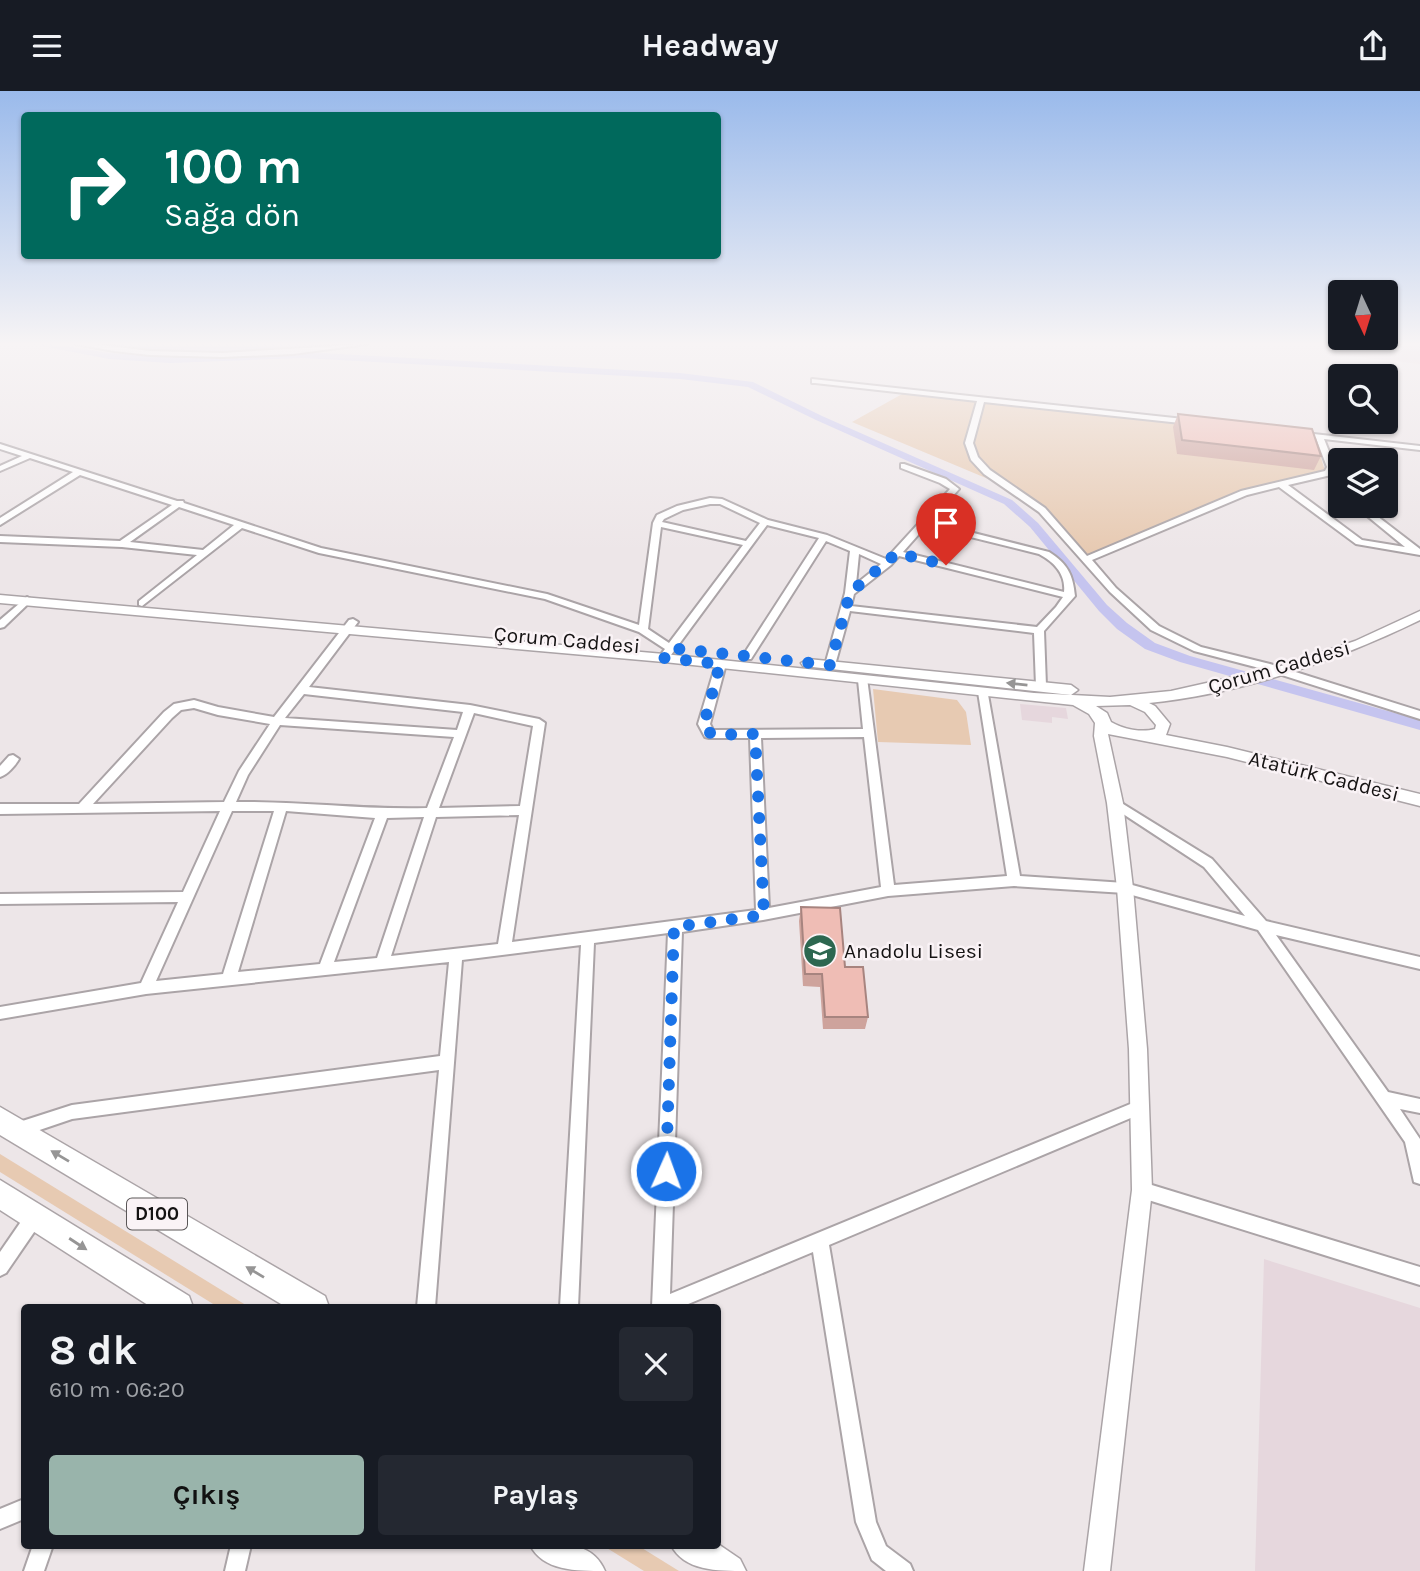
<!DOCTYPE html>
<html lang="tr">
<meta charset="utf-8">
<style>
:root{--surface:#171b24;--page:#242831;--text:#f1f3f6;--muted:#9ea1a6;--accent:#99b4ab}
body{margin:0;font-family:Karla,sans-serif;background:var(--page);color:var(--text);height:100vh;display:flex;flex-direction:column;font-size:26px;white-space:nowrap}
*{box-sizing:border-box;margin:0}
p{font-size:23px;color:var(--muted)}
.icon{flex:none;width:38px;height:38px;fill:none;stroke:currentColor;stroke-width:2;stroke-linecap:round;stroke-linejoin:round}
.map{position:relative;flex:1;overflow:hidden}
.drawer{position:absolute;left:21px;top:1213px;width:700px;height:245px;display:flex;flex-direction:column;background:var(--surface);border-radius:7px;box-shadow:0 2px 5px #0004}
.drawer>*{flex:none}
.banner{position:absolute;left:21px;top:21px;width:700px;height:147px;border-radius:7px;box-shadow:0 2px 5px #0004;background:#00695c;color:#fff;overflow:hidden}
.needle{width:46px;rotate:176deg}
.fabs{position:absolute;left:1328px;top:189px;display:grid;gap:14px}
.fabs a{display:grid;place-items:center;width:70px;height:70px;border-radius:7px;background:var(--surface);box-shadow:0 2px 5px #0004;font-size:35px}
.pin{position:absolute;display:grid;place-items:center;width:60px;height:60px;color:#fff;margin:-72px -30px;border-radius:50% 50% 50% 0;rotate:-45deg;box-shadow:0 0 7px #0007}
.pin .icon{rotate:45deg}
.me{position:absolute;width:77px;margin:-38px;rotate:2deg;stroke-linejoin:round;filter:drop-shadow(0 0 5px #0008)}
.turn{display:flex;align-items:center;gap:24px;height:147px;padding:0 28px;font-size:32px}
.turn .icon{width:91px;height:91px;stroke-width:2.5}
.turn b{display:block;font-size:49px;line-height:60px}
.round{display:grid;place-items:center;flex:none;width:74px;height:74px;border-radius:7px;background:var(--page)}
.head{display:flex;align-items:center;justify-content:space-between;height:119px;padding:0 28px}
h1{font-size:42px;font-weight:700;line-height:52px}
.cta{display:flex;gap:14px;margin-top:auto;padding:14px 28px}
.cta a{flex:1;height:80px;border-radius:7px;background:var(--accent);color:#111;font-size:28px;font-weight:700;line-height:80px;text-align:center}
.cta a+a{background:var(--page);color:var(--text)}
header{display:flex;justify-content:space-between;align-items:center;height:91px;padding:0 28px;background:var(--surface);font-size:32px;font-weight:700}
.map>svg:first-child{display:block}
</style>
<header><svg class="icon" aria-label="menu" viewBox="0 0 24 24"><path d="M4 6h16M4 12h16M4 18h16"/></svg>Headway<svg class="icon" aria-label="share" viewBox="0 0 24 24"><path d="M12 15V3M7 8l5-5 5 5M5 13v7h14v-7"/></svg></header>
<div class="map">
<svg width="1420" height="1480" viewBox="0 0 1420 1480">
<rect width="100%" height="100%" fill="#ede6e8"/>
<g fill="#e6d7dd">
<polygon points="1339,253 1420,253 1420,273 1341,264"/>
<polygon points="1020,613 1066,617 1068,628 1052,626 1052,632 1022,629"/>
<polygon points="1264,1168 1420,1217 1420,1480 1255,1480"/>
</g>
<g fill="#e7cab2">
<polygon points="904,302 1315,346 1325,380 1243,402 1085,469 1042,425 1005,395 852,331"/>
<polygon points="873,598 957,609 966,621 971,654 878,651"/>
<polygon points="0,1063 249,1216 218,1216 0,1081"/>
<polygon points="602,1454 637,1454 679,1480 644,1480"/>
</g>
<polygon fill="#c5c4ef" points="79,253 364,253 252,263 177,263"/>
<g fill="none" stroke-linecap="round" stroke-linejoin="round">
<polygon fill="#c5c4ef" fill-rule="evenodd" points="31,253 52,253 109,262 170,266 303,261 680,282 753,291 822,325 1012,409 1038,432 1107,514 1127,532 1155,552 1190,565 1420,629 1420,639 1180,571 1145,558 1117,538 1099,520 1030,436 1004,413 816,329 748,296 680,288 303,267 170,272 109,268"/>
<g stroke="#aba4a7" stroke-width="4">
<g id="street">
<polygon points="76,253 94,253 150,260 222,262 367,253 293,263 222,266 150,264 114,260"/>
<polygon points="812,288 1193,329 1193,333 1190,333 984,311 973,352 978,366 990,379 1045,417 1087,465 1241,400 1325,380 1327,376 1316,347 1296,345 1296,341 1420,355 1420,359 1324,348 1335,376 1331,384 1288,394 1362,449 1405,456 1355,415 1364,415 1420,458 1420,464 1356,453 1279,396 1247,404 1092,469 1116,497 1159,535 1201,556 1270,573 1420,620 1420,628 1263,578 1194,560 1151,539 1110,501 1039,421 984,383 971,369 965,352 977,310 815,292 812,292"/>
<path d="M 0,353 L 177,410 L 183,410 L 184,412 L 321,457 L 547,503 L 639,534 L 653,432 L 657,424 L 677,415 L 710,407 L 722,408 L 768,429 L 827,444 L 886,468 L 950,398 L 940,392 L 901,377 L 901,373 L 904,373 L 946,388 L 959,398 L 930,431 L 1049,461 C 1068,473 1073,484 1075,505 L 1044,540 L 1046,595 L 1041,599 L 1036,595 L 1034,542 L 850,520 L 835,574 L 830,577 L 826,576 L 825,574 L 845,502 L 850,460 L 826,450 L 751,568 L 743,568 L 742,566 L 819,447 L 767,434 L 671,564 L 667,565 L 662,562 L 665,558 L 639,541 L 545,508 L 319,462 L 242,437 L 142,515 L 139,514 L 139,510 L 197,464 L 122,456 L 0,451 L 0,445 L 120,450 L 172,414 L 80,384 L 0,434 L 0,427 L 73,381 L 30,367 L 0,380 L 0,375 L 22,365 L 0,358 ZM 710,413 L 720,413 L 760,432 L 746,450 L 662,431 L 664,428 L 683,419 ZM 179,416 L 234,434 L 203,459 L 130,451 ZM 926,435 L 1039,463 C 1054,471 1066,483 1064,501 L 903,461 ZM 661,436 L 743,454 L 669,552 L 648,538 ZM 859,463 L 881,473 L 856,493 ZM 899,465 L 1063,506 L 1056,516 L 1037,536 L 851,515 L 854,503 L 891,474 Z"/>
<polygon points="27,506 32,509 30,511 4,536 0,537 0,529"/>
<path d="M 353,528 L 358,531 L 309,596 L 470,614 L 539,628 L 545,632 L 512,851 L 756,819 L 750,647 L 709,647 L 705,646 L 698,633 L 716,573 L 721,570 L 726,573 L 710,633 L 713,639 L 863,638 L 858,589 L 863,586 L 867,587 L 894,794 L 1007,785 L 978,601 L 983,597 L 987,598 L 1020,785 L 1125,792 L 1245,825 L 1204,776 L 1111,715 L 1109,712 L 1115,708 L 1212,768 L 1266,830 L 1420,866 L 1420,878 L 1276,844 L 1388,1001 L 1420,1008 L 1420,1022 L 1400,1018 L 1420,1048 L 1420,1093 L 1414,1091 L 1405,1051 L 1258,839 L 1125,802 L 1014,795 L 888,805 L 763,829 L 682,841 L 670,1203 L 1140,1009 L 1145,1011 L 1148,1016 L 1145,1021 L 829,1154 L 876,1431 L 886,1455 L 910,1473 L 913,1480 L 886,1480 L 872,1469 L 856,1431 L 813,1161 L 681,1216 L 652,1216 L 668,842 L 594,852 L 578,1216 L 560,1216 L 581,854 L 462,869 L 435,1216 L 417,1216 L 439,979 L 72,1028 L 16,1047 L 10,1044 L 8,1039 L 10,1034 L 72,1014 L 440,965 L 449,871 L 146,903 L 0,928 L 0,916 L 141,892 L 178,811 L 0,813 L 0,803 L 183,801 L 220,720 L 0,723 L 0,713 L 79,713 L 164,621 L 174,613 L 194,609 L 218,616 L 274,626 L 349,529 ZM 304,603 L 463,621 L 457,639 L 285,627 ZM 194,617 L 218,624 L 270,633 L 239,680 L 224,711 L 93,713 L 172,627 L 181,619 ZM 474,622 L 533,635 L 520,715 L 439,717 ZM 280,634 L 454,646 L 427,717 C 363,719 300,710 236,711 L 248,684 ZM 864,646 L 881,796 L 769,817 L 761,647 ZM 232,720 L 274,720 L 223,883 L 156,890 ZM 286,720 L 375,727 L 320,873 L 238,881 ZM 519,724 L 498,853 L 391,865 L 436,726 ZM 424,726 L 377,867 L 334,871 L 387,727 Z"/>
<path d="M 13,664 L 19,668 C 15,675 7,684 0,686 L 0,675 L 9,665 Z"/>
<polygon points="1142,1091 1420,1176 1420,1194 1142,1107 1136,1105 1134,1099 1136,1093"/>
<polygon points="35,1117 41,1119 43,1125 41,1131 6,1182 0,1185 0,1161 29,1119"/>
<polygon points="24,1408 24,1428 0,1438 0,1418"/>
<polygon points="33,1454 53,1454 44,1480 24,1480"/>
<polygon points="231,1454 251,1454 245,1480 225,1480"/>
</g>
</g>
<g stroke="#aba4a7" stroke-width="3">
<g id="secondary">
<path d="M 0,504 L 664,563 L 1034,602 L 1110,606 L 1171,600 L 1278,576 L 1355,550 L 1420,520 L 1420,529 C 1338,569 1241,603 1149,612 L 1155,615 L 1170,633 L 1166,644 L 1227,656 L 1420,703 L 1420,715 L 1227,666 L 1108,643 L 1123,712 L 1133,797 L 1147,958 L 1152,1099 L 1110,1480 L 1084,1480 L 1132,1099 L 1129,958 L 1117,797 L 1107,712 L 1094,645 L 1095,632 L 1089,623 L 1073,614 L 664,571 L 0,512 ZM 1130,614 L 1145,621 L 1156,634 L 1155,638 C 1141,642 1123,638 1111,631 L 1107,622 L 1096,615 Z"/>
<polygon points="808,568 1071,594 1078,599 1071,604 803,575 801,572"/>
</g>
</g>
<g stroke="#aba4a7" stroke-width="3">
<g id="highway">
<polygon points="0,1016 325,1205 329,1216 286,1216 0,1044"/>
<polygon points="0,1089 189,1205 193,1216 151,1216 0,1119"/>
<path d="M 718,1453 L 740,1468 L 746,1480 C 717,1480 684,1480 671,1454 Z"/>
<path d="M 530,1454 C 559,1454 591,1448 605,1480 C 576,1480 543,1480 530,1454 Z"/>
</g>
</g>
<use href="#street" fill="#fff" fill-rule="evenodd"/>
<use href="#secondary" fill="#fff" fill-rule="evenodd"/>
<use href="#highway" fill="#fff" fill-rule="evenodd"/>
</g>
<g fill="#cea39c">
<polygon points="1367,253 1402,253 1400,257"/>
<polygon points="1178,323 1321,365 1314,379 1177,363 1173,336"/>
<polygon points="801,816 868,926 865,938 823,938 820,896 803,895 799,830"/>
</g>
<g fill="#efbdb5" stroke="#a7847f" stroke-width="2">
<polygon points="1178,323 1312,338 1321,365 1182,349"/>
<polygon points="801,816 840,817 845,876 863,876 868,926 825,926 822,883 805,883"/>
</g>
<defs><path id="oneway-solid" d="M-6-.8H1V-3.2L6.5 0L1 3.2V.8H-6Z" transform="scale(1.75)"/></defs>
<g fill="#969595">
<use href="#oneway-solid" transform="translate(1017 593) rotate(-174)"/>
<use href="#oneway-solid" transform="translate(60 1065) rotate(-149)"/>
<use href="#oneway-solid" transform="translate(78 1153) rotate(33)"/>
<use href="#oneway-solid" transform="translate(255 1181) rotate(-149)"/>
</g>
<linearGradient id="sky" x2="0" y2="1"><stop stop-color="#9abaeb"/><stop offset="0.55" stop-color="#f7f4f5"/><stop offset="1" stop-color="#f7f4f5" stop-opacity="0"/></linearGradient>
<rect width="1420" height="460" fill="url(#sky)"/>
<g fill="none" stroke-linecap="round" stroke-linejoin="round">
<polyline stroke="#1a73e8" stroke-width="12" stroke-dasharray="0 21.6" points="666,1080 674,836 764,824 755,643 715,644 706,640 704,633 720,573 664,567 670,557 830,574 850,502 897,462 946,474"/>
</g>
<defs>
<g id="school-disc" transform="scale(1.75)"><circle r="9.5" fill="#2d6750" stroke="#faf3f6"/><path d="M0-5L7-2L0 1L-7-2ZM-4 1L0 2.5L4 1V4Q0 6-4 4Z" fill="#fff"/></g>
</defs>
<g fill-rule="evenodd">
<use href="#school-disc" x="820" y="860"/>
</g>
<g text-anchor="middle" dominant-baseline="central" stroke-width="5" stroke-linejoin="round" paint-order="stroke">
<rect fill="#faf3f6" stroke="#5a5657" stroke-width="2" x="127" y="1107.5" width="60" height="31" rx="5"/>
<g font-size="19" font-weight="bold" fill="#151313">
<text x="157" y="1123">D100</text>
</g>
<g font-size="21" fill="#151313" stroke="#faf3f6">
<text transform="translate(567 549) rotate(5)">Çorum Caddesi</text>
<text transform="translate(1279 576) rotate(-16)">Çorum Caddesi</text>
<text transform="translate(1324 685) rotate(14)">Atatürk Caddesi</text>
</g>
<g font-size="21" fill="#151313" stroke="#faf3f6" text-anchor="start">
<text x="844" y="860">Anadolu Lisesi</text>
</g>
</g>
</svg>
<div class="fabs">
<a><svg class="needle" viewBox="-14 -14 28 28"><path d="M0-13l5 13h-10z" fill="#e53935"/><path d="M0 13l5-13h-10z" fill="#9ea1a6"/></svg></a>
<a><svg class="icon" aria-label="search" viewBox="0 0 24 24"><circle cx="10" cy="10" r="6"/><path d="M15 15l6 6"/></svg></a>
<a><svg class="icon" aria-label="layers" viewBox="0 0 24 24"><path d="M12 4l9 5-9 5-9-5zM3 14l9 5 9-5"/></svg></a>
</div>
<div class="pin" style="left:946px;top:474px;background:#d93025"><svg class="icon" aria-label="arrive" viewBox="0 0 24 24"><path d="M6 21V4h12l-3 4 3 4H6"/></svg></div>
<svg class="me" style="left:666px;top:1080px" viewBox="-20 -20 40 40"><circle r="17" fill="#1a73e8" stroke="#fff" stroke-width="3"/><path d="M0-11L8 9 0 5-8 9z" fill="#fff"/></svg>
<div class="banner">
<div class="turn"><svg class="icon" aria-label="right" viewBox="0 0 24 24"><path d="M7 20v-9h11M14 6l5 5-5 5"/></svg><div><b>100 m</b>Sağa dön</div></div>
</div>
<section class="drawer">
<div class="head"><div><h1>8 dk</h1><p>610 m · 06:20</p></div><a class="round"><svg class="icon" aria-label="close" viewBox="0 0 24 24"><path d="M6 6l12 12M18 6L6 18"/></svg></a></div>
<div class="cta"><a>Çıkış</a><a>Paylaş</a></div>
</section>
</div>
